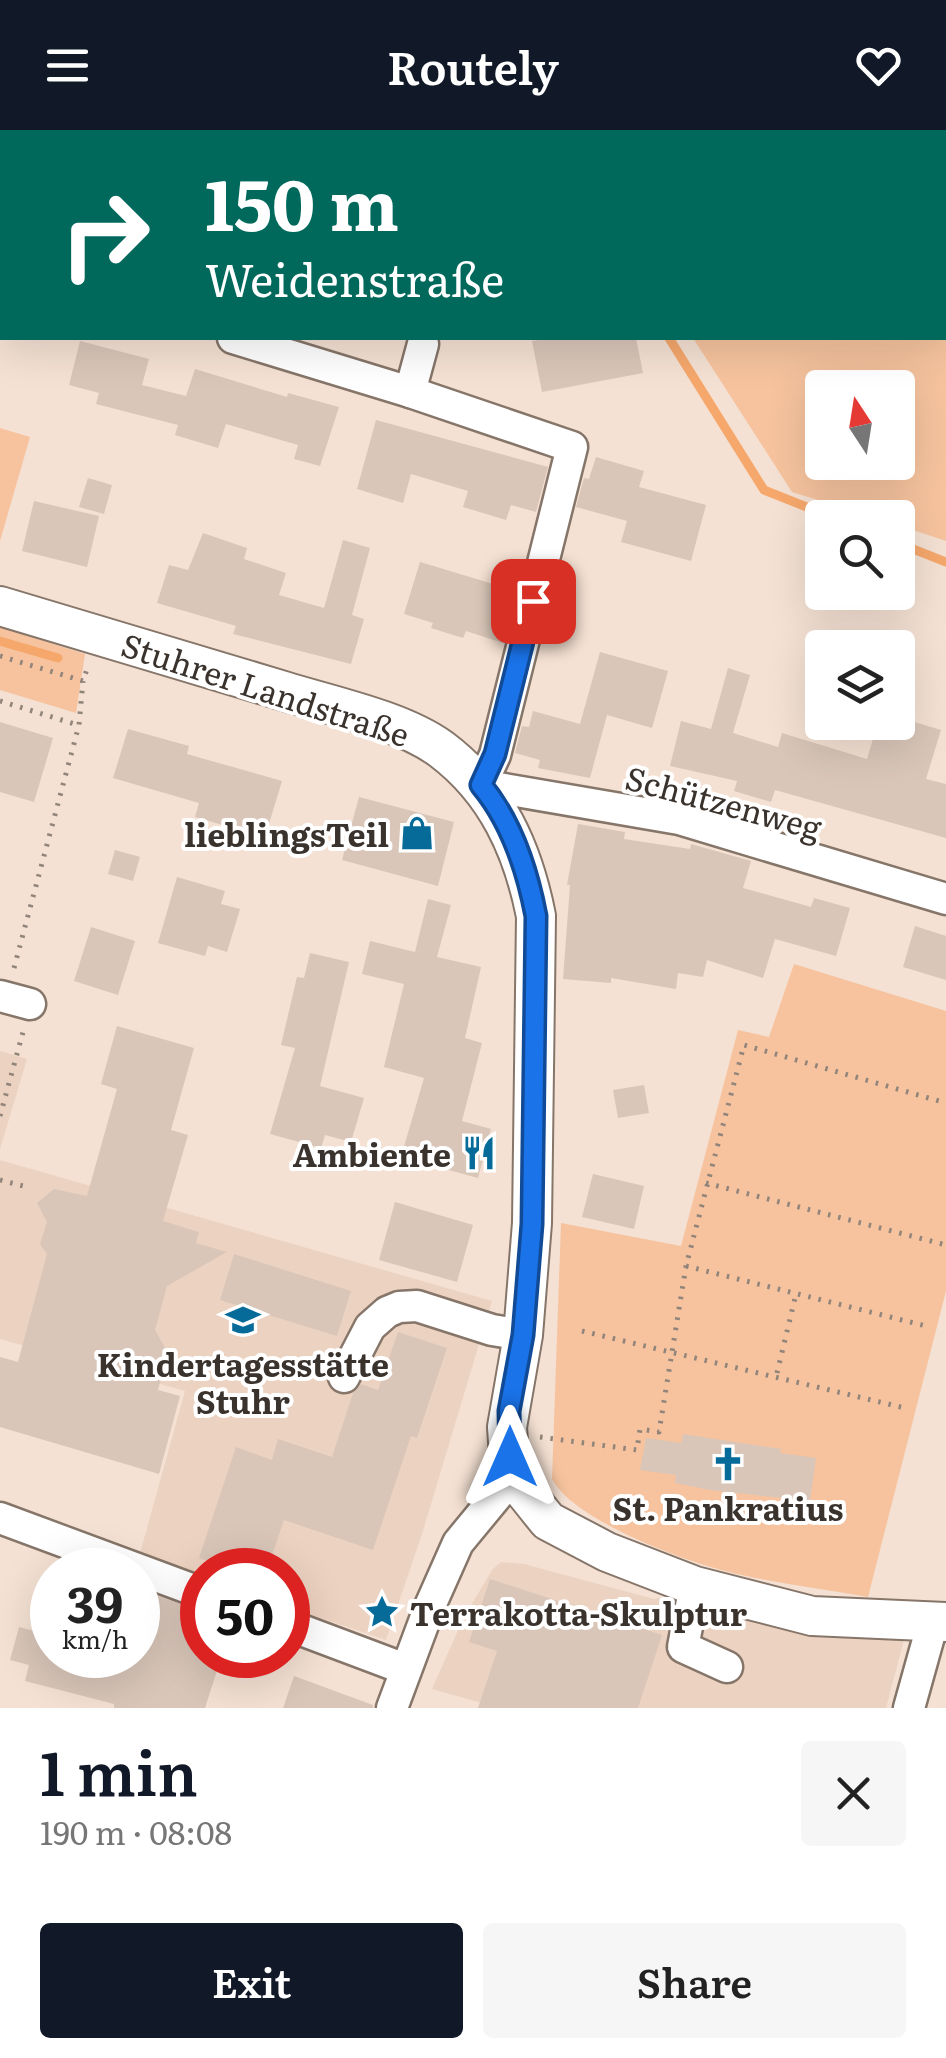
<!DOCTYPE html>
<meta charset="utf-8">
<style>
:root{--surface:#fff;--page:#f6f6f6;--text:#222;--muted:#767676;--accent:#111827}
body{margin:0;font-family:Literata,serif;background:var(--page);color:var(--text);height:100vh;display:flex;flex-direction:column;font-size:38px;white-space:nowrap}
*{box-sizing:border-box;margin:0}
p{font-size:32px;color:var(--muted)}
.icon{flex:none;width:55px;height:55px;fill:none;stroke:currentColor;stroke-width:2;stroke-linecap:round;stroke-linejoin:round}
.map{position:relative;height:1578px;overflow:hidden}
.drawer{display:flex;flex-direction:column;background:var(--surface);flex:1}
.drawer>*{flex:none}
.banner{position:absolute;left:0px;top:0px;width:948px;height:210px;box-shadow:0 10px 40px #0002;background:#00695c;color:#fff;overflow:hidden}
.needle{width:65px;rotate:348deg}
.controls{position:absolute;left:805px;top:240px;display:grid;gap:20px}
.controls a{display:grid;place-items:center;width:110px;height:110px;border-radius:10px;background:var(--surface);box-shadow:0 10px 40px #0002;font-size:50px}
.speed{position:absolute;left:30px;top:1418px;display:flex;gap:20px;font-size:50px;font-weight:700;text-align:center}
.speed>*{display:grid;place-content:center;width:130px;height:130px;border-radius:50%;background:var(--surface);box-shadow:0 10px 40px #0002;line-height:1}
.speed small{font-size:25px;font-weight:400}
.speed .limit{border:15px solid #d22;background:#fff;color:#111}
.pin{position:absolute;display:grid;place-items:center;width:85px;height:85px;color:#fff;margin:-42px;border-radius:20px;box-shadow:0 5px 15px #0006}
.me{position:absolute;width:110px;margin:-55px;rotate:0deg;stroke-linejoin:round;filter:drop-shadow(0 0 8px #0008)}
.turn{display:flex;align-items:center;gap:35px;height:210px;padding:0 40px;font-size:45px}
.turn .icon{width:130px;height:130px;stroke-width:2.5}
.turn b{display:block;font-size:70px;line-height:85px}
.round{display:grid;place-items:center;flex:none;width:105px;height:105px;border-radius:10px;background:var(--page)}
.summary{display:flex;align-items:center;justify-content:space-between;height:170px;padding:0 40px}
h1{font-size:60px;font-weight:600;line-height:75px;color:var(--accent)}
.action{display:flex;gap:20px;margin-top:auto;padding:20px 40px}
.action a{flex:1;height:115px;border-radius:10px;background:var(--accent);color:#fff;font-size:40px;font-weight:600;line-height:115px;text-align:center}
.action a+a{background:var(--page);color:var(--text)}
header{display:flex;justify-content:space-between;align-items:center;height:130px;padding:0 40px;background:var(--accent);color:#fff;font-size:45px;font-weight:600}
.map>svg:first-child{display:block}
</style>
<header><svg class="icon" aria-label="menu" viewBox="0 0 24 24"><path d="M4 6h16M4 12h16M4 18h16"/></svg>Routely<svg class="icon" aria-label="heart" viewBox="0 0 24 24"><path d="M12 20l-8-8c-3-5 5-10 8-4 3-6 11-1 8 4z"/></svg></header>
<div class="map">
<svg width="946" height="1578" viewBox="0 0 946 1578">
<rect width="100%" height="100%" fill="#f4e1d3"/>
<g fill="#ecd2c0">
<polygon points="0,921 27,929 0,1019"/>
<polygon points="0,1030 492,1171 422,1404 386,1510 288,1477 288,1440 202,1440 202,1448 139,1427 185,1261 0,1209"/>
<polygon points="501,1432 524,1434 654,1469 678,1463 905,1506 886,1578 499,1578 432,1559 463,1489 492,1440"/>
</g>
<g fill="#f6c39e" fill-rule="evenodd">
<path d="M 559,0 L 946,0 L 946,411 L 898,395 L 898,388 L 873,387 L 792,362 L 693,208 L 945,208 L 945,2 ZM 822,258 L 898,258 L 898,332 L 822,332 Z"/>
<polygon points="0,298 30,307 0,411"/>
<polygon points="0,497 85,524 76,583 0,560"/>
<path d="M 794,834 L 946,881 L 946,1161 L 868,1467 C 821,1458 771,1453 725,1441 C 679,1429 574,1390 552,1349 L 561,1093 L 681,1116 L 738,900 L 769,907 Z"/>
</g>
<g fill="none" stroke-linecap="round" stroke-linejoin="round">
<g stroke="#f6a86c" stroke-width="9">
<polyline points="541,0 543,2"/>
<polyline points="669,208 764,360 834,388"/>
<polyline points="898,413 946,432"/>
<polyline points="0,511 58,528"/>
</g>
</g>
<g fill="#d9c6b9">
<polygon points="550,208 636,208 643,243 542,262 532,211"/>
<polygon points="80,211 149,229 142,255 186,266 195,239 287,267 288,263 339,277 320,336 294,329 298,315 226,294 218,318 175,305 178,295 96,274 99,263 69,255"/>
<polygon points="376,290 548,337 536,382 511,375 506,390 463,377 468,361 411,344 403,373 357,359"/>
<polygon points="596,327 644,341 639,357 706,375 691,431 621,412 627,391 576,377 584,348 589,349"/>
<polygon points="88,348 112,355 104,384 79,377"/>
<polygon points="34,371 99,386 87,437 22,421"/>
<polygon points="203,403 247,418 244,429 286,443 279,465 324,478 343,410 370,418 352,485 364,489 351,534 233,504 236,496 157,473 169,435 188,440"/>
<polygon points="420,432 517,461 503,513 466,501 463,508 431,498 433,493 404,484"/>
<polygon points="600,522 668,541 652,598 607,585 590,648 538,638 540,630 515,623 522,596 529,597 533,581 580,594"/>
<polygon points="728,538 750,545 733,603 778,617 782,603 867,629 878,592 898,592 898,587 941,600 926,649 946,654 946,708 775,660 771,672 734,661 737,651 670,636 681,591 711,599"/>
<polygon points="0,592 53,608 34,672 0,662"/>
<polygon points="128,599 189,616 187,624 282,651 265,707 195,687 199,673 113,648"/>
<polygon points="359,667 454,692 438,756 342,730"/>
<polygon points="578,694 625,702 624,709 690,719 691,714 751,731 743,758 811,777 814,768 850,778 836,826 775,809 763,848 707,830 703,847 678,843 676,859 611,848 611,853 563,849 570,755 567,755"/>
<polygon points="115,720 140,727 133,751 108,744"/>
<polygon points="177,747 225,761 221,774 240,779 227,822 208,816 205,826 158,813"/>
<polygon points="428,769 451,775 437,827 481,837 465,908 482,913 462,991 491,999 478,1048 401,1027 424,948 384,937 404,854 362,844 370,811 415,822"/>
<polygon points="915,796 946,806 946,850 903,837"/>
<polygon points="91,797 135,811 118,865 74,851"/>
<polygon points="310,823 349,832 320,956 364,968 351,1012 325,1005 321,1018 270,1004 295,918 281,915 297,847 304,848"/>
<polygon points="117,896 194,918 171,1000 188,1005 163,1091 199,1102 196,1113 227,1122 167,1156 155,1200 168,1223 158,1260 180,1266 159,1344 0,1297 0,1227 18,1232 47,1124 40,1114 47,1092 37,1073 54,1059 87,1066 117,959 101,954"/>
<polygon points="644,955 649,983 618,988 613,960"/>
<polygon points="593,1044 644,1056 634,1099 582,1087"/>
<polygon points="395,1072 473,1095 457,1152 379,1130"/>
<polygon points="234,1124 351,1161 337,1206 220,1170"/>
<polygon points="398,1202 447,1218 417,1308 411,1306 373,1420 284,1390 267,1440 236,1440 199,1428 236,1317 272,1330 278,1309 332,1327 353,1263 361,1254 378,1260"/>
<polygon points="683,1304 781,1319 780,1323 816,1328 810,1371 710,1360 675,1353 676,1345 640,1340 646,1308 681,1313"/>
<polygon points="490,1449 662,1505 638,1578 478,1578 497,1521 469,1512"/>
<polygon points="146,1462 202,1481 202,1525 222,1525 205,1578 114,1578 114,1574 25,1551 29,1535 10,1530 19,1497 38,1502 44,1478 52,1479 52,1525 86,1525 126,1535 128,1525 138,1525 138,1493"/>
<polygon points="294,1546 373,1575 373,1578 283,1578"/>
</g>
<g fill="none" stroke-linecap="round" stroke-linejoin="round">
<g stroke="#867569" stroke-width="35">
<g id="minor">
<polyline points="288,2 289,0"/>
<polyline points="0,133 2,134"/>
<polyline points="233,208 410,262 572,317 495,625 481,655 679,689 946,769"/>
<polyline points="410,262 423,214"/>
<polyline points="0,866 30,874"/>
<polyline points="344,1247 370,1197 387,1182 399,1177 417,1176 492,1200 523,1205"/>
<polyline points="0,1388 202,1463"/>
<polyline points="695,1456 683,1517 727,1537"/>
<polyline points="288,1495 405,1539"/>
<polyline points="392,1578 430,1476 458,1413 514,1345"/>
<polyline points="909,1578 933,1492"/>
</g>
</g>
<g stroke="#867569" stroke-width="42">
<path id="major" d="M 0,476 C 95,504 189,533 284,561 C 332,576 401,590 441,619 C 497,661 523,720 536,786 L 532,1093 L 523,1205 L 507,1297 L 509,1327 L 520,1356 L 548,1391 L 607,1422 L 695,1456 L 812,1486 L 946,1492"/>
</g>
<g stroke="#91847b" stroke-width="5" stroke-dasharray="2.5 8" stroke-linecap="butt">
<polyline points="0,526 83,551 88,536"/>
<polyline points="0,571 78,595"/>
<polyline points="14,838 79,595 83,551"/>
<polyline points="0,986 23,902"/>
<polyline points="0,1050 27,1057"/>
<polyline points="706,1053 946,1115"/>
<polyline points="686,1136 926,1196"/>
<polyline points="582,1201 905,1278"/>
<polyline points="777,1243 796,1164"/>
<polyline points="540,1307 637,1320 640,1299 659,1302 686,1136 744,915 946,973"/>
</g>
<use href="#minor" stroke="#fff" stroke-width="30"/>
<use href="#major" stroke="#fff" stroke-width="38"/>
</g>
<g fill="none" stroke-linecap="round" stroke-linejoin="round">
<g stroke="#114b97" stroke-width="25">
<path id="route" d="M 510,1327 L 509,1281 L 523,1205 L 532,1094 L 536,786 C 527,739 512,692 481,655 L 495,624 L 533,471"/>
</g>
<use href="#route" stroke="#1a73e8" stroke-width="18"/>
</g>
<defs>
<g id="shop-bare" transform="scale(2.7)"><path d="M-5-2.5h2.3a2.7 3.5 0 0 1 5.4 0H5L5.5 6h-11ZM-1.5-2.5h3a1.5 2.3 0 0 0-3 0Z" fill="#066b99" stroke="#fff" stroke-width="2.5" paint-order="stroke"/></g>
<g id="restaurant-bare" transform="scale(2.7)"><path d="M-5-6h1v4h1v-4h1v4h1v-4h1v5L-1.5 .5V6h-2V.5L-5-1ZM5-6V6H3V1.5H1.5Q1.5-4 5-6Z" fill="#066b99" stroke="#fff" stroke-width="2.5" paint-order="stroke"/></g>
<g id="school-bare" transform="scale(2.7)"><path d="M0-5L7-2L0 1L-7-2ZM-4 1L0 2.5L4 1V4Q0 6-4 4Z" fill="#066b99" stroke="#fff" stroke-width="2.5" paint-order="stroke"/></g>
<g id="church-bare" transform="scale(2.7)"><path d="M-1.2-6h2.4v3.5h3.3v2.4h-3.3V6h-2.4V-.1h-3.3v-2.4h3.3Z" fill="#066b99" stroke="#fff" stroke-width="2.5" paint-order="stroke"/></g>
<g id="sight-bare" transform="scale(2.7)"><path d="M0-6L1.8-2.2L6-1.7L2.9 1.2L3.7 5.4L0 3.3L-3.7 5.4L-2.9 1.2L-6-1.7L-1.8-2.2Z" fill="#066b99" stroke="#fff" stroke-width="2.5" paint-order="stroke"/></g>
</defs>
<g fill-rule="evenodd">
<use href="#shop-bare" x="417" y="703"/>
<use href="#restaurant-bare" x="479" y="1023"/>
<use href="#school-bare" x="243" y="1190"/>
<use href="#church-bare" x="728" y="1334"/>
<use href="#sight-bare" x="382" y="1482"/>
</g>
<g text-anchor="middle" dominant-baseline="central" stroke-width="8" stroke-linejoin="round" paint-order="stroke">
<g font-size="32" fill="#3a322d" stroke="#fff">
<text transform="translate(266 558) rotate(18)">Stuhrer Landstraße</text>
<text transform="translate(724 671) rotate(15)">Schützenweg</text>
</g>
<g font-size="32" font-weight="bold" fill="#3a322d" stroke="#fff" text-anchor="end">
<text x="389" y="703">lieblingsTeil</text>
<text x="451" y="1023">Ambiente</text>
<text x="243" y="1233" text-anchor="middle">Kindertagesstätte<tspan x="243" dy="37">Stuhr</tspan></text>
<text x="728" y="1377" text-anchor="middle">St. Pankratius</text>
<text x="410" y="1482" text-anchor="start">Terrakotta-Skulptur</text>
</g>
</g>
</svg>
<div class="controls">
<a><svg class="needle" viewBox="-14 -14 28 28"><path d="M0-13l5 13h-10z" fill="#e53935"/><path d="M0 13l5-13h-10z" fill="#767676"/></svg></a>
<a><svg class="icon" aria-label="search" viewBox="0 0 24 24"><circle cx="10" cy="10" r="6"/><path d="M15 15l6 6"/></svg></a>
<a><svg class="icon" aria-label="layers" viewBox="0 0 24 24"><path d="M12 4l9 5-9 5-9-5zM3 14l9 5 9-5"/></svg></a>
</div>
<div class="speed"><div>39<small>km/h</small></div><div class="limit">50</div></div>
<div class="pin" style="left:533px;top:471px;background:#d93025"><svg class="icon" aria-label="arrive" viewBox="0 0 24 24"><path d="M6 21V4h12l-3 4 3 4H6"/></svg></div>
<svg class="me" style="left:510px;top:1327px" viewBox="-20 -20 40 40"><path d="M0-17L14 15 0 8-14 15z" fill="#1a73e8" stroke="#fff" stroke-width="4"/></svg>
<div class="banner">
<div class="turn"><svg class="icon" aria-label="right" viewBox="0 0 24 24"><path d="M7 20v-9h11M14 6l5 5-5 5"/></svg><div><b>150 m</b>Weidenstraße</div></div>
</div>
</div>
<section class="drawer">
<div class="summary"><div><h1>1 min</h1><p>190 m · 08:08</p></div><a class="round"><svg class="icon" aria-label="close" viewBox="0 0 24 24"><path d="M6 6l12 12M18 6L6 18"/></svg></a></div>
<div class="action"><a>Exit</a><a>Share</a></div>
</section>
